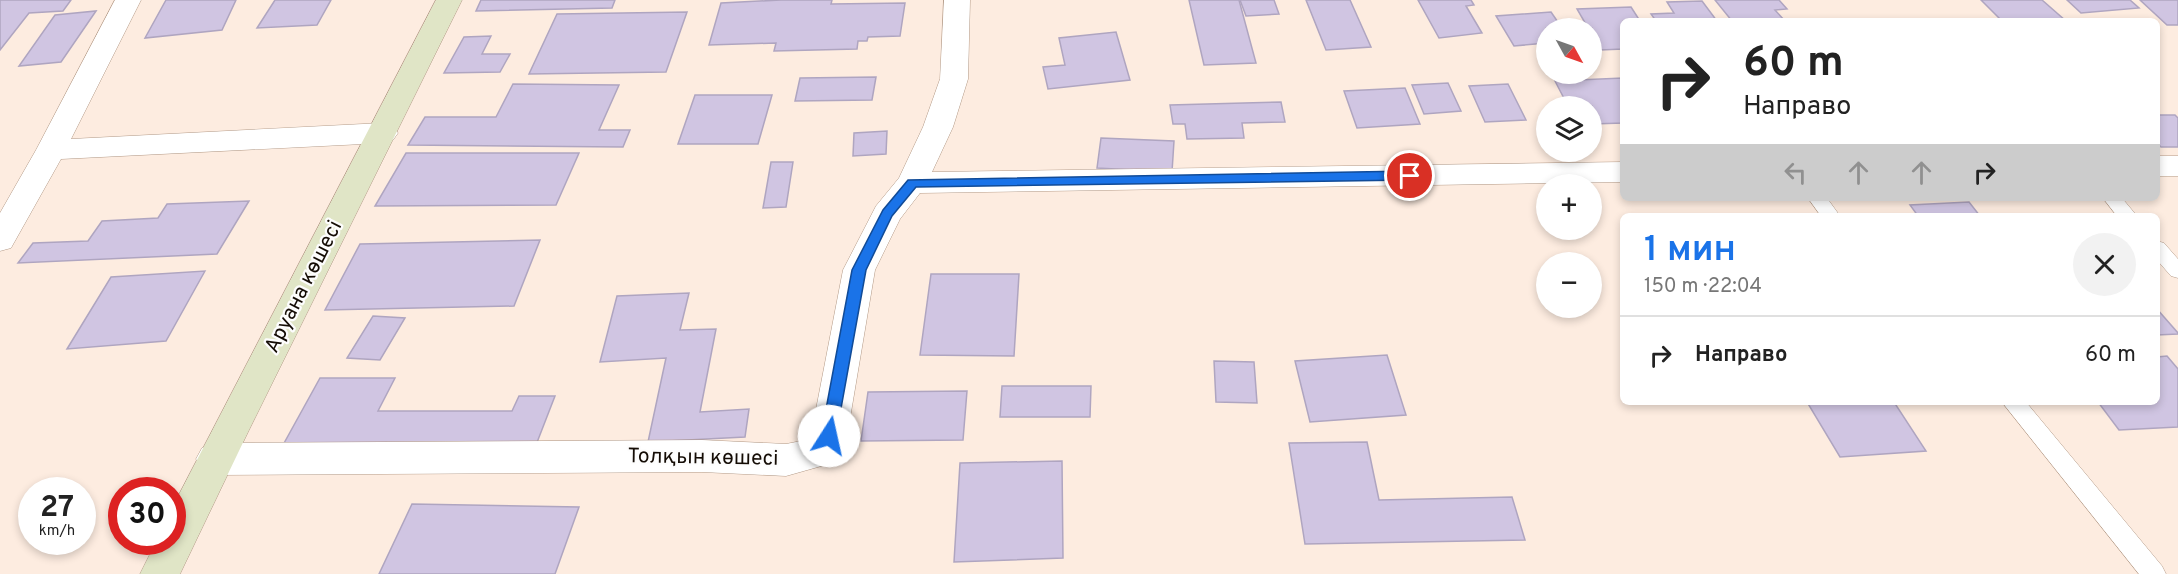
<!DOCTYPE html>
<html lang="ru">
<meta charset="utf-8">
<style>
:root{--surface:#fff;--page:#f2f2f2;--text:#222;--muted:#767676;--line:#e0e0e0;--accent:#1a73e8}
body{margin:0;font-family:Overpass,sans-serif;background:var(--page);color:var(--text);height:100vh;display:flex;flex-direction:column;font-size:22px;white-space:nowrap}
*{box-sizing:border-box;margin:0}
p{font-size:20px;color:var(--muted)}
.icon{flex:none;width:33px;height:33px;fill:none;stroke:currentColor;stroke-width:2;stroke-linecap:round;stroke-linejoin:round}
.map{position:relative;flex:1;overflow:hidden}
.drawer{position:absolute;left:1620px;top:213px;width:540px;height:192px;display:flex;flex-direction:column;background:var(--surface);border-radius:9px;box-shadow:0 3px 9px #0003}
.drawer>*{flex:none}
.hud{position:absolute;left:1620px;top:18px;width:540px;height:183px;border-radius:9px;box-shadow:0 3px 9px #0003;background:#fff;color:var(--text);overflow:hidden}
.needle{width:39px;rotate:130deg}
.tools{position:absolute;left:1536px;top:18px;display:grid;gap:12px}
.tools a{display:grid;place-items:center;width:66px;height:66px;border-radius:50%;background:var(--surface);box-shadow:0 3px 9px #0003;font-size:30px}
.speed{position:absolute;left:18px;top:477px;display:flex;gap:12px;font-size:30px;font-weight:700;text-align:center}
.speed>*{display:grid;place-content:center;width:78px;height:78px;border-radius:50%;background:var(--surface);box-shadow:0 3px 9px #0003;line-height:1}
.speed small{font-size:15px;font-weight:400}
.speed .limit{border:9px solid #d22;background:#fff;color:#111}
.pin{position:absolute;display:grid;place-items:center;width:51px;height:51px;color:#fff;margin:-26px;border:3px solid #fff;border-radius:50%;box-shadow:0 2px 6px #0007}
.me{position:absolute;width:66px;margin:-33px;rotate:10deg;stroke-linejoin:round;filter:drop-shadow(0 0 4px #0008)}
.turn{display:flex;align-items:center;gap:21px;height:126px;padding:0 24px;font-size:27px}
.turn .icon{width:78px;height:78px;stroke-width:2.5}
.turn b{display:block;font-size:42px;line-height:51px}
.lanes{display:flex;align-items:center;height:57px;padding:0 24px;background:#0003;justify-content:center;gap:30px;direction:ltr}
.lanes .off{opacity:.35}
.round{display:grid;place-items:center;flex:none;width:63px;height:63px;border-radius:32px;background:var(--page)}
.summary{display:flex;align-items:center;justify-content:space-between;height:102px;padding:0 24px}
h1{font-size:36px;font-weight:600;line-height:45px;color:var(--accent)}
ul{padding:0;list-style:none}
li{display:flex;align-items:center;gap:18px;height:78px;padding:0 24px;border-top:2px solid var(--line)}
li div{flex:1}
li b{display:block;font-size:22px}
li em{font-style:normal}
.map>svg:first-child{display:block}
</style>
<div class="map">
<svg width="2178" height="574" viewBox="0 0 2178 574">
<rect width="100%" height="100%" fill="#fdece0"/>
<g fill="#d0c5e2" stroke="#afa5c0" stroke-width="1.5">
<polygon points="0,0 71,0 63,11 29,13 0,50"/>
<polygon points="166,0 236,0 222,30 145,38"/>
<polygon points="275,0 331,0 317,25 257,28"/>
<polygon points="481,0 615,0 612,8 476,11"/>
<polygon points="781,0 832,0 831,4 905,3 900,36 868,37 867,41 858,41 857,49 774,51 776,43 709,45 721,3"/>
<polygon points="1189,0 1239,0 1256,63 1204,65"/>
<polygon points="1240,0 1274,0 1279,14 1246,16"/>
<polygon points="1306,0 1350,0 1371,47 1326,50"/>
<polygon points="1418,0 1471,0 1474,5 1466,6 1482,33 1439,38"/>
<polygon points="1715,0 1779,0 1787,9 1775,10 1785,21 1732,21"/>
<polygon points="1981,0 2042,0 2066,21 2002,21"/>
<polygon points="2067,0 2130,0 2139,8 2081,13"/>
<polygon points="2140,0 2178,0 2178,25 2167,25"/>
<polygon points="1702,1 1717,21 1656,21 1651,14 1674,13 1667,2"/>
<polygon points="1631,7 1640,21 1623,21 1623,49 1600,50 1592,35 1592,28 1588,28 1577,9"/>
<polygon points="96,11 61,62 19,66 55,15"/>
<polygon points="687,12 666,72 529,74 557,14"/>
<polygon points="1551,12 1562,28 1546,28 1546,43 1514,46 1496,16"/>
<polygon points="1116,32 1130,80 1048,89 1043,67 1065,65 1059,38"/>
<polygon points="491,36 482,54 510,54 500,72 444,73 464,37"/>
<polygon points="876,77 872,100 795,101 800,78"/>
<polygon points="1623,78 1623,123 1592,124 1592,106 1568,106 1555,81"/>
<polygon points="1448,83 1461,111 1424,114 1412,85"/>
<polygon points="513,84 619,85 599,130 630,130 623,147 408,145 425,117 496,117"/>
<polygon points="1508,84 1526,120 1485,122 1469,86"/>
<polygon points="1405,88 1420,124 1357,128 1344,91"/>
<polygon points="695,95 772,95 758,144 678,144"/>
<polygon points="1281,102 1285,122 1242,123 1244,138 1187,139 1185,124 1173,124 1170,105"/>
<polygon points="2157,115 2175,115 2178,118 2178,147 2161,147 2157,143"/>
<polygon points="887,131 886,154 853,156 854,133"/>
<polygon points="1101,138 1174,141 1172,172 1097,168"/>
<polygon points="406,153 579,153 556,205 375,206"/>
<polygon points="771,162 793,162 786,207 763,208"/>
<polygon points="249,201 217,254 18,263 33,243 88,241 102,221 158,218 167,204"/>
<polygon points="1969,202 1980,216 1918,216 1910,205"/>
<polygon points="540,240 514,306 325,310 360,244"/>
<polygon points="205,271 166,341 67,349 111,277"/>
<polygon points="931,274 1019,274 1014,356 920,355"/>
<polygon points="689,293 680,330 716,329 700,412 749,409 745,437 648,442 666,358 600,362 617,296"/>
<polygon points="2157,309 2178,333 2178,334 2157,335"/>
<polygon points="373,316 405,318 380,360 347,358"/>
<polygon points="1387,355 1406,415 1310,422 1295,361"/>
<polygon points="2167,356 2178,369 2178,427 2119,430 2098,402 2157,402 2157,357"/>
<polygon points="1214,361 1254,362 1257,403 1216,402"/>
<polygon points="320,378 395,378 378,411 512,411 519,396 555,396 536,445 283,445"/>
<polygon points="1002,386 1091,386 1090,417 1000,417"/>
<polygon points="967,391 963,440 861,441 868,392"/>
<polygon points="1807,402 1894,402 1926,451 1840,457"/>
<polygon points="1367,442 1379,500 1512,497 1525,540 1305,544 1289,443"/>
<polygon points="1062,461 1063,558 954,562 960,463"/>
<polygon points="412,504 579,507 555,574 379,574"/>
</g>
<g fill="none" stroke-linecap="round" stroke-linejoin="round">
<g stroke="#b29986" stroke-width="1">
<g id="lane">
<polygon points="1808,198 1827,198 1840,216 1821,216"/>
<polygon points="2103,198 2122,198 2137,216 2117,216"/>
<polygon points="2157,241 2164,243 2178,259 2178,278 2171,276 2157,260"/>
<polygon points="2002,402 2026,402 2162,566 2166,574 2139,574"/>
</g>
</g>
<g stroke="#b29986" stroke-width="1">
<g id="street">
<polygon points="115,0 141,0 71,139 383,123 393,126 398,133 393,140 383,143 61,159 11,248 0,251 0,213 36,150"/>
<polygon points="944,0 970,0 968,79 953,127 932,172 1623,162 1623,182 920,193 900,219 875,270 847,436 842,447 825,465 786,476 702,472 215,475 202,470 196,459 202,448 215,443 702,440 786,444 801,441 812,430 843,270 876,206 899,178 923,127 940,79"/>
<rect x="2157" y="156" width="21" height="20"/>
</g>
</g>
<g stroke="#b29986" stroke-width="1">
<polygon id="secondary" points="436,0 462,0 249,430 180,574 140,574 156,542 172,542 172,508"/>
</g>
<use href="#lane" fill="#fff" fill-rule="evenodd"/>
<use href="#street" fill="#fff" fill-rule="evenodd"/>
<use href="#secondary" fill="#e0e5c6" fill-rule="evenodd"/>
</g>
<polygon fill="#1a73e8" stroke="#114b97" stroke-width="1.5" points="1410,171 1416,176 1410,180 916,187 892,216 866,270 836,436 834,440 829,442 823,440 821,436 852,270 883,210 908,180"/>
<g text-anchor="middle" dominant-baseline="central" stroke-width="4.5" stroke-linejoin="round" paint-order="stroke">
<g font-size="21" fill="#140c05" stroke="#fdfdfd">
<text transform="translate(304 287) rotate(-63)">Аруана көшесі</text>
<text transform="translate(703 458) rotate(1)">Толқын көшесі</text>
</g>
</g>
</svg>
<div class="tools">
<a><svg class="needle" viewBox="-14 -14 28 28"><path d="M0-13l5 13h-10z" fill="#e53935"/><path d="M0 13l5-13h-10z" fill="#767676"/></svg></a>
<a><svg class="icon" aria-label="layers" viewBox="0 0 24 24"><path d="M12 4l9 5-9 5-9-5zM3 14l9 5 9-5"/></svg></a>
<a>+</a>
<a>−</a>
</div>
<div class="speed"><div>27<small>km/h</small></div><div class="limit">30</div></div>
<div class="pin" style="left:1410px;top:176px;background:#d93025"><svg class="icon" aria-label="arrive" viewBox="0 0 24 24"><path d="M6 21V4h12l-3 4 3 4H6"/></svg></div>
<svg class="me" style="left:829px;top:436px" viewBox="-20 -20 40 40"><circle r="19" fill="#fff"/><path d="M0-13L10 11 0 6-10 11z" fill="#1a73e8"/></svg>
<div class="hud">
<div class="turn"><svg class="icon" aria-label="right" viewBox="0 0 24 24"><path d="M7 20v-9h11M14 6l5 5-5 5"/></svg><div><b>60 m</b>Направо</div></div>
<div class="lanes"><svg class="icon off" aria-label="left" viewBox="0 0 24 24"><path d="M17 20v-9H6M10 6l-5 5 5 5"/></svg><svg class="icon off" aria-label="ahead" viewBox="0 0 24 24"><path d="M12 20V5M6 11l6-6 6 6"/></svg><svg class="icon off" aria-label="ahead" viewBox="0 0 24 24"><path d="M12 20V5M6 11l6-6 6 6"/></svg><svg class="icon" aria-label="right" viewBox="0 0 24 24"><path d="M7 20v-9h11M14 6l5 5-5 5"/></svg></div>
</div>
<section class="drawer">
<div class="summary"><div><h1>1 мин</h1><p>150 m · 22:04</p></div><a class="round"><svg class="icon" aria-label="close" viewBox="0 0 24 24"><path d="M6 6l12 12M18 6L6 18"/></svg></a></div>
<ul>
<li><svg class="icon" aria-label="right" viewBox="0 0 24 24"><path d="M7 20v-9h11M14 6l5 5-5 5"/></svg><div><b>Направо</b></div><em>60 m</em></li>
</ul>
</section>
</div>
